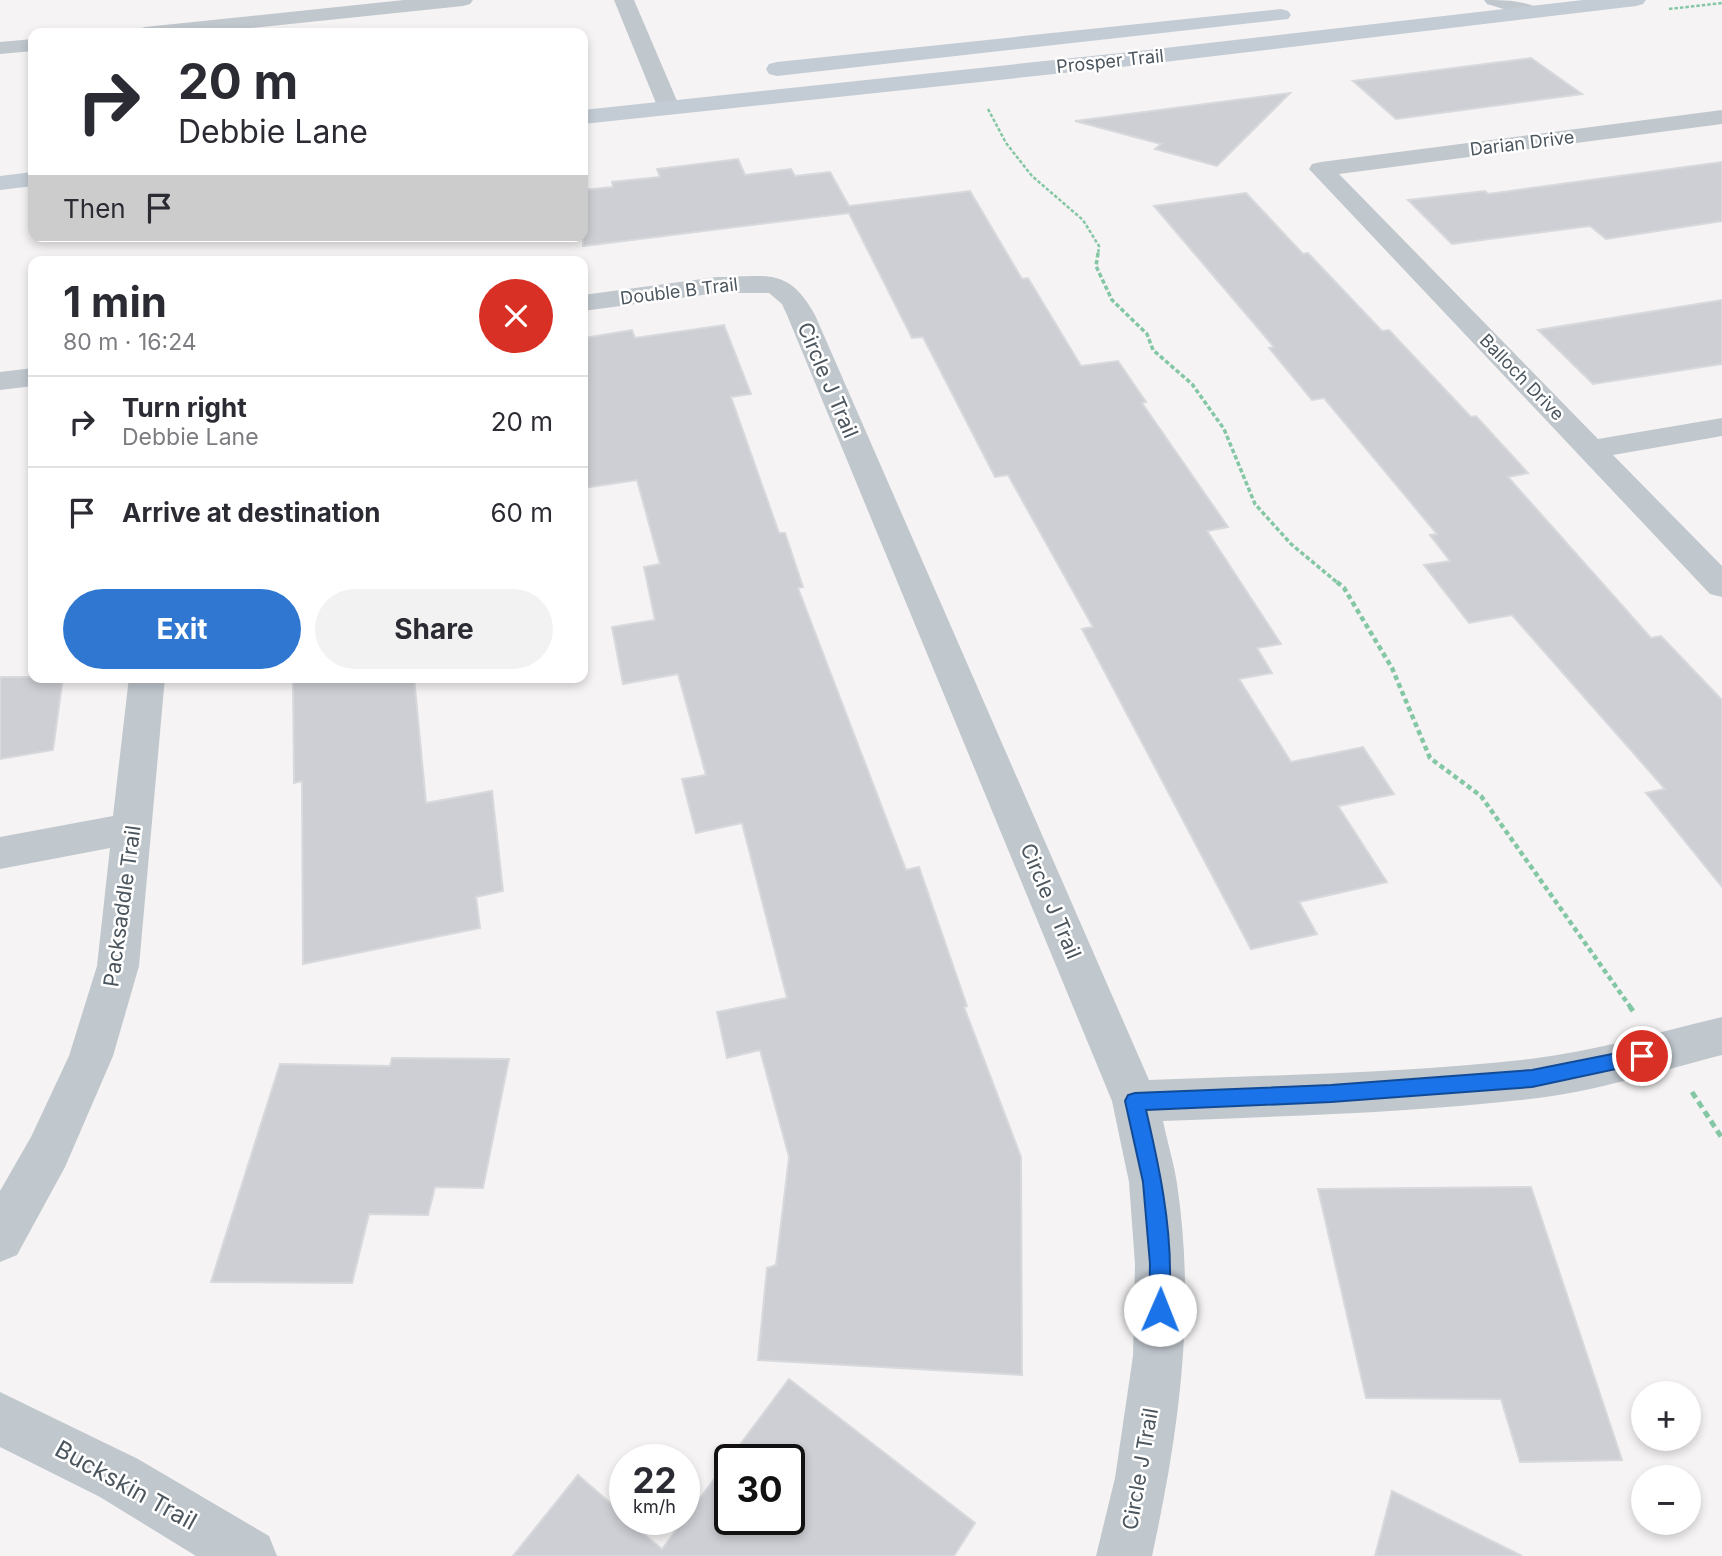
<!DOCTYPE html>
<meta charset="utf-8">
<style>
:root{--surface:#fff;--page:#f2f2f3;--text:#2b2b33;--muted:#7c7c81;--line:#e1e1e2;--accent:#3077d1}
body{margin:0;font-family:Inter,sans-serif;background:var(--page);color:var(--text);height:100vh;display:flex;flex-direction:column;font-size:26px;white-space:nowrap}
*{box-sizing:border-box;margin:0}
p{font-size:23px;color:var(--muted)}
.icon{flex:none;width:38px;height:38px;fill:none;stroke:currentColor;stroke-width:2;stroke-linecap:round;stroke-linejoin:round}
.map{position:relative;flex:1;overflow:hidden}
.drawer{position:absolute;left:28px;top:256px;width:560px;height:427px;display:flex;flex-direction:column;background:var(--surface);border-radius:14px;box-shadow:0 4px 10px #0003}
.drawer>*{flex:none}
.top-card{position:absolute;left:28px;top:28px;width:560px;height:214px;border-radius:14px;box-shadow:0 4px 10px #0003;background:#fff;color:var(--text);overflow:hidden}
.controls{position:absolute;left:1631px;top:1381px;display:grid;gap:14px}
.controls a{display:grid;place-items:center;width:70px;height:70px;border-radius:50%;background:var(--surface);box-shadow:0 4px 10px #0003;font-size:35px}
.speed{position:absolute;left:609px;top:1444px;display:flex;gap:14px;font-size:35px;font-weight:700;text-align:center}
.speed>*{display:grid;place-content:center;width:91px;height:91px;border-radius:50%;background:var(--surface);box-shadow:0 4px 10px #0003;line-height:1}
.speed small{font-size:18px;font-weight:400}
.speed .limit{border:4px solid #111;border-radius:10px;background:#fff;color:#111}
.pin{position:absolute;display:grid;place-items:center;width:60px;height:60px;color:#fff;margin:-30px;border:4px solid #fff;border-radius:50%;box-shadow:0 2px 7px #0007}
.me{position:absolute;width:77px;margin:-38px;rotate:1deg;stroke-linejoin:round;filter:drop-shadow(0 0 5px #0008)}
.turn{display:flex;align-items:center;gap:24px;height:147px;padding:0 35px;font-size:32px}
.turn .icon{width:91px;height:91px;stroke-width:2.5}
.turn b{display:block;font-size:49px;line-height:60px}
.then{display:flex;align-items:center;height:66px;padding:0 35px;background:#0003;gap:14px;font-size:26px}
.round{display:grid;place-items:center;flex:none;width:74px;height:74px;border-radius:37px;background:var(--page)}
.headline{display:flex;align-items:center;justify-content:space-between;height:119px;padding:0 35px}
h1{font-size:42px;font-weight:700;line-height:52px}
.primary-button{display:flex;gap:14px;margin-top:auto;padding:14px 35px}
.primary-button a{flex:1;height:80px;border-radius:42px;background:var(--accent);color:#fff;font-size:28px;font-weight:700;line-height:80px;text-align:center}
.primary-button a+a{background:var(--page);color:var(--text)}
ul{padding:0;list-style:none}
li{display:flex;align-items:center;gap:21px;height:91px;padding:0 35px;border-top:2px solid var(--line)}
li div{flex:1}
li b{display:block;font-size:26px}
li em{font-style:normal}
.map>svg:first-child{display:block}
</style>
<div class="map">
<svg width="1722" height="1556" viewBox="0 0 1722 1556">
<rect width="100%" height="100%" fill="#f5f3f3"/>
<g fill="#cdcfd4" stroke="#d8d9dd" stroke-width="2" fill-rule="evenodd">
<polygon points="1531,58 1582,94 1396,119 1353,81"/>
<polygon points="1290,93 1217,166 1155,149 1161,144 1075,121"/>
<polygon points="738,159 745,175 791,169 795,176 830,172 849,206 970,191 1022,279 1028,278 1081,366 1118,361 1146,402 1142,403 1228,527 1207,531 1281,644 1257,648 1272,673 1239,679 1291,762 1363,747 1394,794 1338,806 1387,882 1299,902 1317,934 1251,949 1082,629 1093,627 1008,475 995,477 923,337 912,338 849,213 583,246 583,190 613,187 612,182 660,177 657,169"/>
<polygon points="1722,162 1722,221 1606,239 1590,226 1452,244 1408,200 1485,191 1488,194"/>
<polygon points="1246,193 1303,254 1308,253 1382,331 1389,330 1471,417 1476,416 1528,473 1508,477 1651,638 1661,636 1722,700 1722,887 1646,793 1665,789 1512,615 1469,623 1424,565 1450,561 1430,535 1437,534 1324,398 1312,400 1269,348 1274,347 1154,206"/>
<polygon points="1722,300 1722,364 1593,384 1538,330"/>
<polygon points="724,325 751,394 731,397 779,533 785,533 803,587 798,588 906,870 919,867 967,1006 964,1007 1021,1157 1022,1375 758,1360 767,1268 776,1265 789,1157 760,1050 727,1058 717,1012 787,998 742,823 696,833 682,779 706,775 678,674 623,684 612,627 655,620 644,567 660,564 637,480 583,488 583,338 632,330 635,338"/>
<polygon points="0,677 63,677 53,750 0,759"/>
<polygon points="293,677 414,677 426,803 492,791 503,891 476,897 480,928 303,964 302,781 294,783"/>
<polygon points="392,1058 509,1059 483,1188 435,1187 428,1215 369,1214 352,1283 211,1282 280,1064 390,1066"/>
<polygon points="1531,1187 1622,1460 1520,1462 1501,1399 1366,1398 1318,1189"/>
<path d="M 789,1379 L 975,1523 L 954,1556 L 513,1556 L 578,1475 L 625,1516 L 625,1519 L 662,1549 ZM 730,1460 L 789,1460 L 789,1519 L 730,1519 Z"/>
<polygon points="1392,1491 1522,1556 1375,1556"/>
</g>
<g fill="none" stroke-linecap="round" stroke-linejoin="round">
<g stroke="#83c7a5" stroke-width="2.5" stroke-dasharray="3.5 2" stroke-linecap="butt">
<polyline points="1669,9 1722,3"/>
<polyline points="988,109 1006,143 1032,176 1083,220 1099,246 1098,255"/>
</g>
<polyline stroke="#83c7a5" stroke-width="3.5" stroke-dasharray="4.5 2.5" stroke-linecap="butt" points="1098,253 1096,266 1112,300 1147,334 1153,350 1192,384 1224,429 1255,504 1291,544 1339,584"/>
<polyline stroke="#83c7a5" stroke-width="4.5" stroke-dasharray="5 3.5" stroke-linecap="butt" points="1337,582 1344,588 1392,668 1430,758 1481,796 1631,1008"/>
<g stroke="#83c7a5" stroke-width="5" stroke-dasharray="7 4.5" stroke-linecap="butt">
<polyline points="1630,1007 1633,1011"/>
<polyline points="1692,1092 1722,1138"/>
</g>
<g fill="#c0c7cd" fill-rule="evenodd">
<polygon points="404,0 473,0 470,4 463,6 203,33 134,33 138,29 145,27"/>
<polygon points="614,0 634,0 680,108 677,113 661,113 658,108"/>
<path d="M 1484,0 C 1502,0 1530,0 1543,12 L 1540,16 L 1533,18 L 1487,4 Z"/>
<polygon points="33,39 33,51 0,54 0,42"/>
<polygon points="1722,110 1722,124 1339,174 1598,439 1722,418 1722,436 1613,455 1722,566 1722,597 1710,594 1309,169 1312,164 1321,162"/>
<path d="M 717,277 C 766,277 788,266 815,315 L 1149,1080 C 1276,1075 1404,1073 1530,1059 C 1595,1051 1659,1032 1722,1017 L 1722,1055 C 1659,1071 1594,1092 1530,1099 C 1408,1113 1285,1116 1163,1121 C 1167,1141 1174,1163 1177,1184 C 1196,1310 1179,1432 1152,1556 L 1096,1556 L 1115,1478 L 1133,1356 L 1135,1264 L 1129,1182 L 1112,1101 L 787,315 L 782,304 L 769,293 L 717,293 L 583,311 L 583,295 Z"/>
<polygon points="33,368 33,386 0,390 0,372"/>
<polygon points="129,677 165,677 139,966 113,1056 65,1167 17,1255 0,1262 0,1191 31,1137 69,1056 97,966 110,848 0,869 0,837 113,816"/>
<polygon points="0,1392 138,1459 269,1536 277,1556 196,1556 100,1497 0,1447"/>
</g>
<g fill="#c3cbd4" fill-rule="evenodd">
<polygon points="1583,0 1646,0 1643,4 1636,6 1130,66 583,124 583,110 1130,52"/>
<polygon points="1281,9 1288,11 1291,15 1288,19 777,76 769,74 766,69 769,64 777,62"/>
<polygon points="33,172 33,186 0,190 0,176"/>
</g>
</g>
<path fill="#1a73e8" stroke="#114b97" stroke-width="2" d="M 1642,1048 L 1649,1050 L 1651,1056 L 1649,1062 L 1532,1087 L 1331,1102 L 1146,1110 C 1159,1166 1171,1222 1170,1280 C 1170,1293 1172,1306 1167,1317 L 1160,1321 L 1152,1317 L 1149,1310 L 1150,1264 L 1143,1182 L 1125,1101 L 1128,1095 L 1135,1093 L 1331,1085 L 1532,1070 Z"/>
<g text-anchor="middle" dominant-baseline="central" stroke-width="5" stroke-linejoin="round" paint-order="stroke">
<g font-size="18" fill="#4c565e" stroke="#fff">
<text transform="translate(1110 61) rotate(-6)">Prosper Trail</text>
<text transform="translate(1522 143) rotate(-7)">Darian Drive</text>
<text transform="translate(679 291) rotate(-7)">Double B Trail</text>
<text transform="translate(1522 377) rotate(46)">Balloch Drive</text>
</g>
<g font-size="21" fill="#4c565e" stroke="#fff">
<text transform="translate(828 380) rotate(67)">Circle J Trail</text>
<text transform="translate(1051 901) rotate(67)">Circle J Trail</text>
<text transform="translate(122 906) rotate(-82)">Packsaddle Trail</text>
<text transform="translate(1140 1469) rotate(-80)">Circle J Trail</text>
</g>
<g font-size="24" fill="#4c565e" stroke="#fff">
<text transform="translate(126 1485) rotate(29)">Buckskin Trail</text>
</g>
</g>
</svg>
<div class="controls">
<a>+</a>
<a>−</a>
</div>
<div class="speed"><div>22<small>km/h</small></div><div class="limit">30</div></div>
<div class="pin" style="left:1642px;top:1056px;background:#d93025"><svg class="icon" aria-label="arrive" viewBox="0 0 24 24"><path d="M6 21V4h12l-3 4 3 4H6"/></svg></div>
<svg class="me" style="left:1160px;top:1310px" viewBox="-20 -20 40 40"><circle r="19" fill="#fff"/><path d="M0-13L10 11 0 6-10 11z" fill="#1a73e8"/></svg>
<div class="top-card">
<div class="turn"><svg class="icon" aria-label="right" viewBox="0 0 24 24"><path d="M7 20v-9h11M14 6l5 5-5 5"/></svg><div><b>20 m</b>Debbie Lane</div></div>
<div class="then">Then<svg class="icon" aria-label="arrive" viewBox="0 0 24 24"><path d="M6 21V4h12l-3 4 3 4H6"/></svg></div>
</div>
<section class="drawer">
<div class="headline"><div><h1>1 min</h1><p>80 m · 16:24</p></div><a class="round" style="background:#d93025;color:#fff"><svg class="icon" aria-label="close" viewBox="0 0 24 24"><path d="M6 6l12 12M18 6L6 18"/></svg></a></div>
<ul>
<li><svg class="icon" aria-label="right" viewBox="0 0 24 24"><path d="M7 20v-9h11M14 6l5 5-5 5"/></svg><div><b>Turn right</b><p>Debbie Lane</p></div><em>20 m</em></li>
<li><svg class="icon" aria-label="arrive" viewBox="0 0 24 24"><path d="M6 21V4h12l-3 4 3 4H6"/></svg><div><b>Arrive at destination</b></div><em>60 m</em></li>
</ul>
<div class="primary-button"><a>Exit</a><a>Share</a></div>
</section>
</div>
